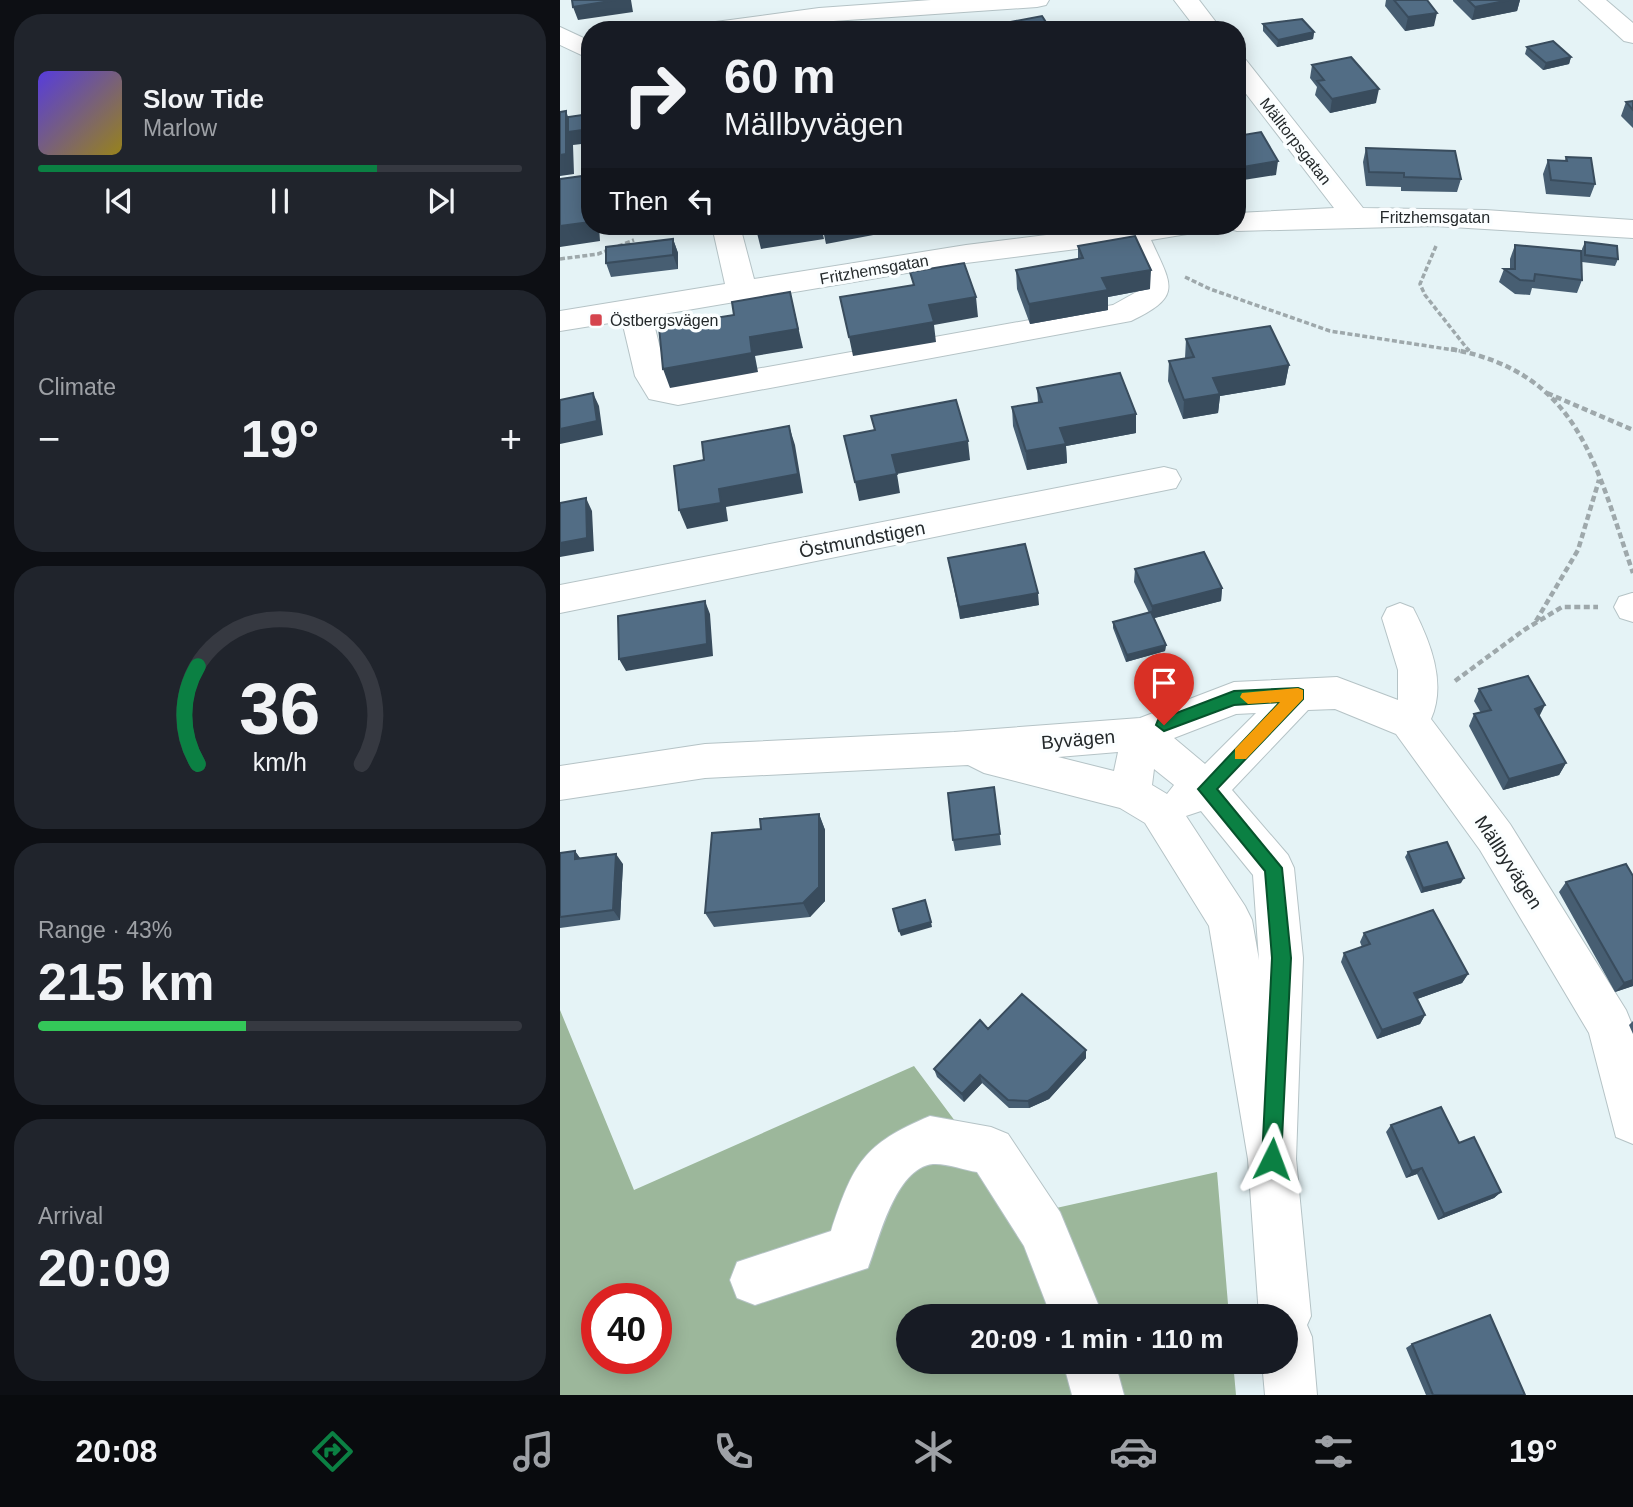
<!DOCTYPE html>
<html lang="en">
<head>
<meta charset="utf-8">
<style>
	body { margin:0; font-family:Arial,sans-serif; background:#20242c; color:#f1f3f6; height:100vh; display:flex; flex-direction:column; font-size:26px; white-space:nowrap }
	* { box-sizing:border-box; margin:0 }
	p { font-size:23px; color:#9ea1a6 }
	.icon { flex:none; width:38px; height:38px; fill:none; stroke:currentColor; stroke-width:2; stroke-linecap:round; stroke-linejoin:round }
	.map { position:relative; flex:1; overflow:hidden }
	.sheet { display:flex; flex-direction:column; gap:14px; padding:14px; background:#0d0f14; width:560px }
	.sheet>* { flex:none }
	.guide { position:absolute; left:21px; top:21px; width:665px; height:214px; border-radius:28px; box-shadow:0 4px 18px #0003; background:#171b24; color:#f1f3f6; overflow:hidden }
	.speed { position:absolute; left:21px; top:1283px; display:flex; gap:14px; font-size:35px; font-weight:700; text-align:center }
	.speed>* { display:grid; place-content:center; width:91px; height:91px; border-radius:50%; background:#171b24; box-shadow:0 4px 18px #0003; line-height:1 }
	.speed .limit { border:10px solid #d22; background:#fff; color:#111 }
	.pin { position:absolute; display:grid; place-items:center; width:60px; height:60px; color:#fff; margin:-72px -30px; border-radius:50% 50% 50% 0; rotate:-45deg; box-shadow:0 0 7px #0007 }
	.pin .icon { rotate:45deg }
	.me { position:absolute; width:77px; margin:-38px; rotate:3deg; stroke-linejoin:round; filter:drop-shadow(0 0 5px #0008) }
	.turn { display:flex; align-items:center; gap:24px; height:147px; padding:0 28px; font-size:32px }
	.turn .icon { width:91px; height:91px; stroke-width:2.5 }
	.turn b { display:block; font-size:49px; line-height:60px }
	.then { display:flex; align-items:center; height:66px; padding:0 28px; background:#0003; gap:14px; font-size:26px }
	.big { font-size:52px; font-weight:700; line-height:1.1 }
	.sheet .card { flex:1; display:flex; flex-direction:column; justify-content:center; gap:10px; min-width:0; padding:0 24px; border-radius:28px; background:#20242c }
	.sheet .dial { align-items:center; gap:0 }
	.dial svg { height:182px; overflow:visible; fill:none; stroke:#363941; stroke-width:7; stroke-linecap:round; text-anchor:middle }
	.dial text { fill:#f1f3f6; stroke:none }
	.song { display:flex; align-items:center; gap:21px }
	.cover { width:84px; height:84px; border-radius:10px; background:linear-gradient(135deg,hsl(250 70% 55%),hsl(50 70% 35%)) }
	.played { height:7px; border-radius:4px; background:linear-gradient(90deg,#0b8043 70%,#363941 70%) }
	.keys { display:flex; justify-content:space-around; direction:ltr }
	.heat { display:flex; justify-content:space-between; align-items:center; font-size:38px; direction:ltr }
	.charge { height:10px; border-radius:5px; background:linear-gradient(90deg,#34c759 43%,#363941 0) }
	.trip { position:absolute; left:336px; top:1304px; width:402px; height:70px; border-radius:35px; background:#171b24; box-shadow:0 4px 18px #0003; font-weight:700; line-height:70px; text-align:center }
	.tab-bar { display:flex; height:112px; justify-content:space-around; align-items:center; background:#090b0e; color:#9ea1a6 }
	.tab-bar .icon { width:49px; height:49px }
	.tab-bar .selected { color:#0b8043 }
	.tab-bar b { font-size:32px; color:#f1f3f6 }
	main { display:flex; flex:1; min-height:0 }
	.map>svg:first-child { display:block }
	.forest { fill:#9cb79b; fill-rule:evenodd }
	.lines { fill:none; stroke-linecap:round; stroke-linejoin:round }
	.minor-casing { stroke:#b5c3c6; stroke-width:2 }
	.path-far1 { stroke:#9ea8ab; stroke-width:3.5; stroke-dasharray:5 2.5; stroke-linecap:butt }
	.path { stroke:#9ea8ab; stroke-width:4.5; stroke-dasharray:6 3.5; stroke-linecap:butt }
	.minor { fill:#fff; fill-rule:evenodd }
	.wall { fill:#475e72 }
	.shaded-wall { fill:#394c5d }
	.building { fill:#526d85; stroke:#394c5d; stroke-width:2 }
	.route { fill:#0b8043; stroke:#07532c; stroke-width:2 }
	.slow { fill:#f59e0b }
	.poi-dot { fill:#d5454e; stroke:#fbfeff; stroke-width:2.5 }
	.labels { text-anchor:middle; stroke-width:7; stroke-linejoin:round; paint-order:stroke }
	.far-street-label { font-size:16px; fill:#24292b; stroke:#fbfeff }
	.far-poi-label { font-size:16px; fill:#24292b; stroke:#fbfeff; text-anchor:start }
	.street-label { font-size:19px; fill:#24292b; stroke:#fbfeff }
</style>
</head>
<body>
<main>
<section class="sheet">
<div class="card">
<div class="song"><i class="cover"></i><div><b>Slow Tide</b><p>Marlow</p></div></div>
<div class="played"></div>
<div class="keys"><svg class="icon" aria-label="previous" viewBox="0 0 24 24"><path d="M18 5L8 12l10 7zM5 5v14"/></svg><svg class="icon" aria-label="pause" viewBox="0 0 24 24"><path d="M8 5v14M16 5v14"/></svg><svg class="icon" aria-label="next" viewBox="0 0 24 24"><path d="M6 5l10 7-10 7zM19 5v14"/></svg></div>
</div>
<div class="card"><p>Climate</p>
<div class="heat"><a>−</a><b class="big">19°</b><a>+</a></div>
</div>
<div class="card dial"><svg viewBox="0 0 100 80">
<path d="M14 69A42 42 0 1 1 86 69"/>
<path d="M14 69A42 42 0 0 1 14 26" stroke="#0b8043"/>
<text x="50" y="56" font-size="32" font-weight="700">36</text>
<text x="50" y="72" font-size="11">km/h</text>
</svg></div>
<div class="card"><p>Range · 43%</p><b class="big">215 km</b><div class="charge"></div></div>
<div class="card"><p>Arrival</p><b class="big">20:09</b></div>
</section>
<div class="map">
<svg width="1073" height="1395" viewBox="0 0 1073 1395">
	<rect width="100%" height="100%" fill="#e5f3f6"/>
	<!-- forest -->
	<path class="forest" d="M0 1010 74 1190 354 1066 465 1215 657 1172 669 1316H348V1362H673L676 1395H0ZM37 1298H96V1358H37Z"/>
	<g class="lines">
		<defs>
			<path id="minor" d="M371 0H489L486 5 477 7 259 22 204 30H136L139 25 148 23 259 8Z
				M614 0H639L662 30H637Z
				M1019 0H1046L1073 23V43L1064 41Z
				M0 27 30 41V59L0 45Z
				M677 57 686 60 803 208 925 210 1073 220V238L875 226 677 231 667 228 665 226H677V213L774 208 677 82Z
				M152 226H180L194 279 406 245 559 226H643L639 232 591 240C612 286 623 296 571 321L118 405 89 399 75 376 62 321 0 331V311L165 284ZM564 243 581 283 580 290 553 305 118 383 110 382 107 376 92 316 406 263Z
				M604 467 616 470 621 479 616 488 0 613V585Z
				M1072 593H1073V622L1060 618 1054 607 1059 597Z
				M840 603 853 608C870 641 887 683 871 719L950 824 1066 1010 1073 1027V1144L1056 1137 1029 1033 920 850 836 734 775 709 748 710 672 790 728 855 734 868 743 958 736 1159 751 1316 747 1325 752 1337 757 1395H705L702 1362H726V1316H699L688 1159 649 926 585 823 560 808 424 773 408 765 145 778 0 800V766L145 744 394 732 580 718 674 682 777 677 838 700V670L822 618 827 608ZM696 713 645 764 614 738 676 714ZM558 752 554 771 498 757ZM594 769 614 785 607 794 592 785ZM641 811 693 875 699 960 692 920 685 906 626 816Z
				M370 1116 431 1127 448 1134 500 1212 543 1316H491L464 1246 417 1172C404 1170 386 1163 373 1164 335 1168 319 1240 308 1268L195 1305 177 1298 170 1280 177 1262 271 1231C293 1164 303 1144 370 1116Z
				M503 1362H555L564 1395H512Z"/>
		</defs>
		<!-- minor casing -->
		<use href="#minor" class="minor-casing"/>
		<!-- path-far1 -->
		<path class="path-far1" d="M876 246 860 284 865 295 909 351
			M0 259 38 254 74 240
			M625 277 650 289 770 331 900 351"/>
		<!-- path -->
		<path class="path" d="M891 349C1020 373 1035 464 1073 573
			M907 349 909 351
			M987 393 1073 430
			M976 621 1018 550 1039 480
			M895 681 964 630 1002 607H1038"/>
		<!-- minor -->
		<use href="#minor" class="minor"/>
	</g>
	<!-- wall -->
	<path class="wall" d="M826 0H867L874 26 845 31 825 6Z
		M893 0H960L957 11 912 20 893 1Z
		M703 24 754 32 753 39 717 47 703 31Z
		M967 47 1011 57 1009 64 983 70 965 54Z
		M752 65 816 103 770 113 755 95 757 87 750 78Z
		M1073 101V128L1061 116 1066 102Z
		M806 148 901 179 897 192 841 191V187L806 186 803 162Z
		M1006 157 1035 184 1030 197 986 194 983 174 988 160 1005 161Z
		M113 239 118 253V269L51 277 46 263Z
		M1025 242 1058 259 1055 266 1022 262V249Z
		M955 245 1022 280 1017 293 972 288 970 295 955 294 939 282 944 269H950V259Z
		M518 246 590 289 548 297V310L470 324 457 289 456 270 518 259Z
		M626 339 729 365 725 385 660 396 658 413 623 419 608 381 609 361 625 358Z
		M477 388 576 414V433L506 446 507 463 467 470 453 426 452 407 478 402Z
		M388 558 479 605 400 619Z
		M575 569 662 588 661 601 594 618 606 645 605 651 566 662 553 628V622L589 613 574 582Z
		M919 689 979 717 1006 763 999 775 943 790 909 726 914 714 921 713 914 701Z
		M434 787 441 845 395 851 393 840Z
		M259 814 265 830V901L250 917 154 927 145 913 201 829Z
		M15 851 20 859 63 864 60 920 0 928V853Z
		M848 852 901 883 861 893 845 857Z
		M1006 882 1073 986 1055 992 999 892Z
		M804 933 908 974 902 983 857 999 865 1015 860 1024 817 1039 781 962 784 953 802 947 800 942Z
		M1073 1021V1034L1069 1025Z
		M428 1029 526 1058 489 1099 469 1108H449L422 1083 404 1102 377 1077 374 1069Z
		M831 1125 899 1143 941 1192 934 1198 878 1220 857 1174 846 1178 826 1132Z
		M852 1344 965 1395H866L846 1348Z"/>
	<!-- shaded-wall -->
	<path class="shaded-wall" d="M56 0H71L73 12 18 20 13 7Z
		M949 0H960L957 11 912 20 915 7Z
		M877 13 874 26 845 31 848 17Z
		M754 32 753 39 717 47 718 40Z
		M1011 57 1009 64 983 70 986 63Z
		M819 89 816 103 770 113 772 99Z
		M6 111 13 131 30 129V143L13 145 14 174 0 176V155Z
		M718 161 716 175 677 181V168Z
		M30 222V226H39L40 241 0 247V226Z
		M218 226H261L264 239 201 249 196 229Z
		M287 226H392L330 235 329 232 266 244 263 230Z
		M113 239 118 253V269L113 255Z
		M591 270 590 289 548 297V310L470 324 469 304 542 278Z
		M230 292 243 348 195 356 198 372 110 388 103 369 190 337Z
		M416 297 418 317 374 325 376 342 293 356 289 337 369 305Z
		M729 365 725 385 660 396 658 413 623 419 624 400 653 378Z
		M33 393 39 406 43 435 0 444V429Z
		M576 414V433L506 446 507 463 467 470 466 451 500 428Z
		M229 426 235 445 243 493 166 507 168 521 127 529 119 510 159 489Z
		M408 441 410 460 337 474 340 493 299 501 295 482 332 455Z
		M26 498 32 511 34 551 0 557V543Z
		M662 588 661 601 591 619 592 606Z
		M478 593 479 605 400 619 399 607Z
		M145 601 150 614 153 656 66 671 59 659Z
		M606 645 605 651 566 662 567 655Z
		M985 705 979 717 975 709Z
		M1006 763 999 775 943 790 949 779Z
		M259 814 265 830V901L250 917 243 903Z
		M15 851 23 862 15 859Z
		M56 854 63 864 60 920 53 910Z
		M904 878 901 883 861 893 863 888Z
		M371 922 372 927 341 936 339 931Z
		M908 974 902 983 849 1002 854 993Z
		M1073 980V986L1055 992 1064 983Z
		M865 1015 860 1024 817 1039 822 1030Z
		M526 1050V1058L489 1099 469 1108 468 1101Z
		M420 1075 422 1083 404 1102 402 1094Z
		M862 1168 857 1174 846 1178 852 1171Z
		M941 1192 934 1198 878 1220 884 1214Z"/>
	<!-- building -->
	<path class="building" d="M12 0H56L13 7Z
		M834 0H867L877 13 848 17Z
		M908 0H949L915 7Z
		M482 16 491 30H438L435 25Z
		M742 19 754 32 718 40 703 24Z
		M612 23 617 30H575Z
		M993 41 1011 57 986 63 967 47Z
		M791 57 819 89 772 99 757 81 764 80 752 65Z
		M1073 101V110L1066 102Z
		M6 111V154L0 155V112Z
		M30 114V129L8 132V117Z
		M701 132 718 161 677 168V136Z
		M806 148 895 151 901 179 844 177V173L809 172Z
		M1006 157 1031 158 1035 184 991 180 988 160 1007 161Z
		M30 175V222L0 226V179Z
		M195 226H218L196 229Z
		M262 226H287L263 230Z
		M575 236 591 270 542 278 548 290 469 304 456 270 523 258 518 246Z
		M113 239V255L46 263V247Z
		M1025 242 1057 246 1058 259 1025 255Z
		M955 245 1021 251 1022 280 975 274 974 281 960 280 944 269H955Z
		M404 263 416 297 369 305 374 322 289 337 280 297 354 285 350 272Z
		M230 292 238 329 190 337 192 353 103 369 99 327 174 315 172 302Z
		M710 326 729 365 653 378 660 394 624 400 609 361 634 357 626 339Z
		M560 373 576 414 500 428 506 444 466 451 452 407 482 402 477 388Z
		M33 393 37 421 0 429V400Z
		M396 400 408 441 332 455 337 474 295 482 284 436 315 430 311 416Z
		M229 426 238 474 159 489 161 503 119 510 114 466 144 460 142 442Z
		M26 498 27 538 0 543V503Z
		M465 544 478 593 399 607 388 558Z
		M644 552 662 588 592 606 575 569Z
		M145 601 147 644 59 659 58 616Z
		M591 612 606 645 567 655 553 622Z
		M968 676 985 705 975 709 1006 763 949 779 914 714 931 710 919 689Z
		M434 787 440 834 393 840 388 793Z
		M259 814V887L243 903 145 913 152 833 201 829 200 819Z
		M887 842 904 878 863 888 848 852Z
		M15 851V859L56 854 53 910 0 917V853Z
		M1066 864 1073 876V980L1064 983 1006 882Z
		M365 900 371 922 339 931 333 909Z
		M873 910 908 974 854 993 865 1015 822 1030 784 953 810 944 804 933Z
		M462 994 526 1050 488 1091 468 1101 448 1100 420 1075 402 1094 374 1069 420 1020 428 1029Z
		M881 1107 899 1143 914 1137 941 1192 884 1214 862 1168 852 1171 831 1125Z
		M930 1315 965 1395H873L852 1344Z"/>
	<!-- route -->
	<path class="route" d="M738 688 743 690V699L657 789 722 868 731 958 721 1159 719 1166 712 1169 705 1166 702 1159 712 958 705 871 638 789 720 702 674 705 604 731 596 725 598 720 674 691Z"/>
	<!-- slow -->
	<path class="slow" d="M738 688 743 690V699L686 759H675V749L720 702 688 704 680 697 682 693Z"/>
	<!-- markers -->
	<rect class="poi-dot" x="29" y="313" width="14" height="14" rx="3.5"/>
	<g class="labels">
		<!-- far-street labels -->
		<g class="far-street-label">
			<text transform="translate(736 141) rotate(52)" y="6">Mälltorpsgatan</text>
			<text x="875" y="223">Fritzhemsgatan</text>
			<text transform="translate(314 269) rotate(-10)" y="6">Fritzhemsgatan</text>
		</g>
		<!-- far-poi labels -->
		<g class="far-poi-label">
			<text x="50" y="326">Östbergsvägen</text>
		</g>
		<!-- street labels -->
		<g class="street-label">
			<text transform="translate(302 539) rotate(-11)" y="7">Östmundstigen</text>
			<text transform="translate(518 739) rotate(-5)" y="7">Byvägen</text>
			<text transform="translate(949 862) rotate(57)" y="7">Mällbyvägen</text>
		</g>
	</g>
</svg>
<div class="speed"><div class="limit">40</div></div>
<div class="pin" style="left:604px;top:725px;background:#d93025"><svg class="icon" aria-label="arrive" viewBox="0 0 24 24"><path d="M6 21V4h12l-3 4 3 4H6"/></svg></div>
<svg class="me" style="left:712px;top:1159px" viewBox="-20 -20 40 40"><path d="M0-17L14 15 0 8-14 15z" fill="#0b8043" stroke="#fff" stroke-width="4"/></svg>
<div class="trip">20:09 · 1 min · 110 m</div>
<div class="guide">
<div class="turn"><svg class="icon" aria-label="right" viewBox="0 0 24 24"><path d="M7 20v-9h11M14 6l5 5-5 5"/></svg><div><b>60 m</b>Mällbyvägen</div></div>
<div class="then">Then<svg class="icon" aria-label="left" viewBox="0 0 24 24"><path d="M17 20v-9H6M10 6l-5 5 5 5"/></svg></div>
</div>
</div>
</main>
<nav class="tab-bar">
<b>20:08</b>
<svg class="icon selected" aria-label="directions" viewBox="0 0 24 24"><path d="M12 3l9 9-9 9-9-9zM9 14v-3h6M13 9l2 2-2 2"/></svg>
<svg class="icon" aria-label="music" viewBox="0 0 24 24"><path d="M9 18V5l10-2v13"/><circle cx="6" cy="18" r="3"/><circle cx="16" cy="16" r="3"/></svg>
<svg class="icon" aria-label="phone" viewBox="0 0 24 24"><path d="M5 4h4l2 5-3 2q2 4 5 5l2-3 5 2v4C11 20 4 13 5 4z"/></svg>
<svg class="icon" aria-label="climate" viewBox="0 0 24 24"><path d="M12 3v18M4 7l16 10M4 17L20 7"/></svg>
<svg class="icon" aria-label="car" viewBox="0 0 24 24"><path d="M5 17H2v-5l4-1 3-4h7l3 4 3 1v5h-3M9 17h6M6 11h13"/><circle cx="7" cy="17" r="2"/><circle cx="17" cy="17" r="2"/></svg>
<svg class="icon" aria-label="filters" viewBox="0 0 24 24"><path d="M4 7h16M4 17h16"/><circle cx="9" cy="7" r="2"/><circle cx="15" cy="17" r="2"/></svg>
<b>19°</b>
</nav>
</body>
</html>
